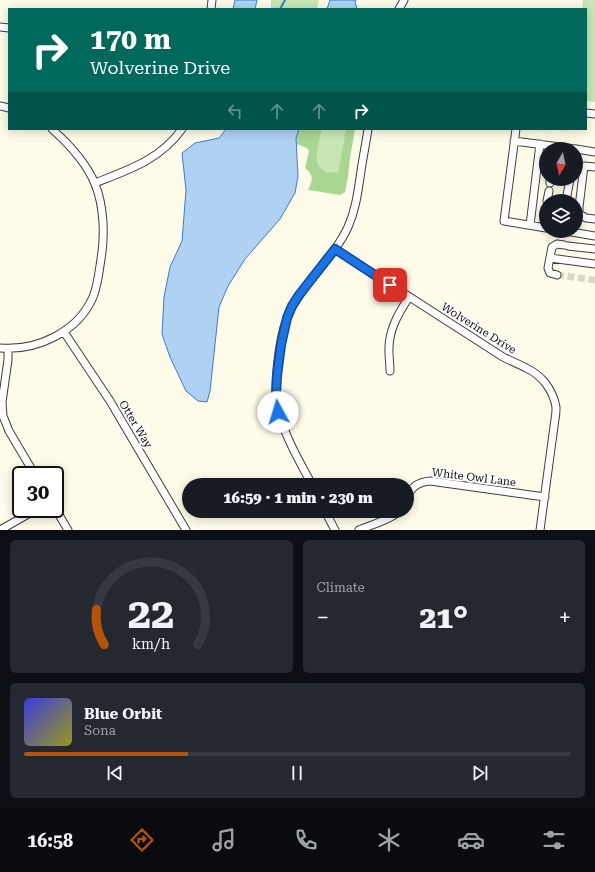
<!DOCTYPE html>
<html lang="en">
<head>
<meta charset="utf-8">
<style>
	body { margin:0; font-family:"Roboto Serif",serif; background:#242831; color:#f1f3f6; height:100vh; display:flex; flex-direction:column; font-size:15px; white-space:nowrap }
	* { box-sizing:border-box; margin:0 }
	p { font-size:13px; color:#9ea1a6 }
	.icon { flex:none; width:22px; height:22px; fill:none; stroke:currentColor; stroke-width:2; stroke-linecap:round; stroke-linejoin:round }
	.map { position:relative; height:530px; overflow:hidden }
	.sheet { display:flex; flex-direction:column; gap:10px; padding:10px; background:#0d0f14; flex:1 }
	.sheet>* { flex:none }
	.hud { position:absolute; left:8px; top:8px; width:579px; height:122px; border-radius:0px; box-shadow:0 2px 10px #0003; background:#00695c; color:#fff; overflow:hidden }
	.needle { width:26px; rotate:189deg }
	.buttons { position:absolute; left:539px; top:142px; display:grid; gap:8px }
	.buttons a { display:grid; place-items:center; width:44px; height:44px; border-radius:50%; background:#171b24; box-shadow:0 2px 10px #0003; font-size:20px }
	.speed { position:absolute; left:12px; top:466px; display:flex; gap:8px; font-size:20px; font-weight:700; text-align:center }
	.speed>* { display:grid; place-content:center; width:52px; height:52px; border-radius:50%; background:#171b24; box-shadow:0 2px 10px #0003; line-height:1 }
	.speed .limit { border:2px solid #111; border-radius:6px; background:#fff; color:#111 }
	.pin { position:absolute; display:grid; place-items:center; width:34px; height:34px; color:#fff; margin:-17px; border-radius:8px; box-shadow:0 2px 6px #0006 }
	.me { position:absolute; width:44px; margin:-22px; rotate:354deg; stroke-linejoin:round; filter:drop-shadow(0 0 3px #0008) }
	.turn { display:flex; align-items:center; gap:14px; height:84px; padding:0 16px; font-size:18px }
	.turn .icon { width:52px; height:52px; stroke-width:2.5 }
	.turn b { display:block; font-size:28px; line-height:34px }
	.lanes { display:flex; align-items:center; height:38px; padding:0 16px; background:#0003; justify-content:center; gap:20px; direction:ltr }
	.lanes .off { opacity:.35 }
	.big { font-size:30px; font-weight:800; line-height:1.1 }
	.sheet .widget { flex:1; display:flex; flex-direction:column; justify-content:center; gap:6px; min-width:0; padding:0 14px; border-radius:6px; background:#242831 }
	.sheet .dial { align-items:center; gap:0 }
	.dial svg { height:104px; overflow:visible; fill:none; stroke:#363941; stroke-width:7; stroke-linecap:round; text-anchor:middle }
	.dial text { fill:#f1f3f6; stroke:none }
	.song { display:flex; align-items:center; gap:12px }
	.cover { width:48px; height:48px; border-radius:6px; background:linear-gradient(135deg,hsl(240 70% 55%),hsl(60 70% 35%)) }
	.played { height:4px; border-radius:2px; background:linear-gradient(90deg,#b45309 30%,#363941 30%) }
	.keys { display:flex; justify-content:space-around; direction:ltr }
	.heat { display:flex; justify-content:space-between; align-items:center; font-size:22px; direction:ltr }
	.sheet .tiles { flex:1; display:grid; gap:10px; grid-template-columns:1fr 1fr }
	.widget:last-child { grid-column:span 2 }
	.trip { position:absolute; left:182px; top:478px; width:232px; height:40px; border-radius:20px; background:#171b24; box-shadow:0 2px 10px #0003; font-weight:800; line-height:40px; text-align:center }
	.menu { display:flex; height:64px; justify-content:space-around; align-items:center; background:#090b0e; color:#9ea1a6 }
	.menu .icon { width:28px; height:28px }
	.menu .selected { color:#b45309 }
	.menu b { font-size:18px; color:#f1f3f6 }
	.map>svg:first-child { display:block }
	.green { fill:#c8e6b4 }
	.forest { fill:#aad694 }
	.water { fill:#afd2f3; stroke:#397ec8 }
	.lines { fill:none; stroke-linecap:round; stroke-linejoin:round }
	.stream { stroke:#397ec8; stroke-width:2 }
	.minor-tunnel { stroke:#d9d8c7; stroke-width:7; stroke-dasharray:7 3.5; stroke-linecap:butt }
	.minor-casing { stroke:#3d3d3d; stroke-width:9 }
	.minor { stroke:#fff; stroke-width:7 }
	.route-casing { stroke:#114b97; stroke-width:10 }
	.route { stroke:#1a73e8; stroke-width:7 }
	.labels { text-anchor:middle; stroke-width:4; stroke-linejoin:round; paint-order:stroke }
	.street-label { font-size:11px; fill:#0a0a0a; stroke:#fff }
</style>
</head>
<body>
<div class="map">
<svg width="595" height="530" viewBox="0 0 595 530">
	<rect width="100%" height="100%" fill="#fefce8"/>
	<!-- green -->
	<path class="green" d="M271 0H319L317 9H271Z
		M583 0H595V102L586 101V9H582Z
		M322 129H346L339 172C332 173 327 172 320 169 314 154 319 144 322 129Z"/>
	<!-- forest -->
	<path class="forest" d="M299 129H322C318 147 308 176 338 172L339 168 346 129H355L350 158 348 176 345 192 340 195 308 190C313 180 314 175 305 168L309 151 307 148 297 144 296 138Z"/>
	<!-- water -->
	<path class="water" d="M235 0H257L255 9H233Z
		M330 0H356L355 2 357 9H327Z
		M226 129H299L296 138 298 176 295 193 280 219 245 259 228 286 219 307 210 391 207 402 198 401 186 391 170 357 162 334 164 297 170 267 182 241 186 190 182 153 195 143 219 138Z"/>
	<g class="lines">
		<!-- stream -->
		<path class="stream" d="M280 9 285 0"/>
		<!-- minor-tunnel -->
		<path class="minor-tunnel" d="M557 275 595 280"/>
		<defs>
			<path id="minor" d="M211 9 212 0
				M399 9 404 0
				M0 27 9 28
				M0 106 9 108
				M586 113 595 114
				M516 129 504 221 546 228
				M514 141 575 149
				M576 149 595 152
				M595 167 584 166 579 207V214L586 218 595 219
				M95 183C128 170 160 160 182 129
				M550 183V179
				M547 201 549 191
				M566 201 570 179
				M530 225 540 144
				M544 227 546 213
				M566 231 595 236
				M568 246 595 249
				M335 249 503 357C511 361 519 364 526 368 542 375 553 390 556 407 556 411 556 415 555 419L540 530
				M550 258 595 264
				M557 275 550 273 548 268 552 247 557 244 564 245
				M64 332 110 401 186 530
				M0 348C37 351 78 332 93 297 98 285 99 271 101 259 105 235 104 206 95 184 86 162 70 145 52 129
				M8 349V360L2 402 3 416 9 431 35 475
				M390 371C390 365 389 358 389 352 388 331 398 314 409 297
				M312 485C300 462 286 439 279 413 272 391 279 339 287 318 290 310 294 303 299 296 314 273 336 253 348 227 356 209 358 191 361 171 363 157 366 143 368 129
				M407 497C412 486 419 482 430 481L545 497
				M55 508 68 530
				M325 511 335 530
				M0 530 9 525 37 509
				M359 530C373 524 388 521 400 511"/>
		</defs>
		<!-- minor casing -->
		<use href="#minor" class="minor-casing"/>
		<!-- minor -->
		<use href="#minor" class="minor"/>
	</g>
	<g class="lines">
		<defs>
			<path id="route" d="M278 412 276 394 277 376 281 345 287 318 292 306 299 295 335 249 390 285"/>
		</defs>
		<!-- route casing -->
		<use href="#route" class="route-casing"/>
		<!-- route -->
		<use href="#route" class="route"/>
	</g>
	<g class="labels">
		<!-- street labels -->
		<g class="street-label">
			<text transform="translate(479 328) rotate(32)" y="4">Wolverine Drive</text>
			<text transform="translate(136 424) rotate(59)" y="4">Otter Way</text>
			<text transform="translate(474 477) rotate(7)" y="4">White Owl Lane</text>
		</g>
	</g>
</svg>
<div class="buttons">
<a><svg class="needle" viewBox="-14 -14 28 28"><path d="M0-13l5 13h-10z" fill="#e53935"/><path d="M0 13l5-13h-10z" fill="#9ea1a6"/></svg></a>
<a><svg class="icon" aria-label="layers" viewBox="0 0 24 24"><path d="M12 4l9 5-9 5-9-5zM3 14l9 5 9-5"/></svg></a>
</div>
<div class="speed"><div class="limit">30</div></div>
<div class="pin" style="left:390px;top:285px;background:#d93025"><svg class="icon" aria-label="arrive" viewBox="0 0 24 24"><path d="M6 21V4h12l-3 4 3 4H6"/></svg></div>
<svg class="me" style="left:278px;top:412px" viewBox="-20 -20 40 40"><circle r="19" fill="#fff"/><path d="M0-13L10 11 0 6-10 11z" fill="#1a73e8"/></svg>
<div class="trip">16:59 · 1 min · 230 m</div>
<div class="hud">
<div class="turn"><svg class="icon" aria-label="right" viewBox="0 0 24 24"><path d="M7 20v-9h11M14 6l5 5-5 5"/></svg><div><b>170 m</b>Wolverine Drive</div></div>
<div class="lanes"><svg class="icon off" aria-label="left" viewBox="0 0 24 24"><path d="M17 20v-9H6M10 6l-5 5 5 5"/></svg><svg class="icon off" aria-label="ahead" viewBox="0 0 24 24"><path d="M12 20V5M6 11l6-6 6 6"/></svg><svg class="icon off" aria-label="ahead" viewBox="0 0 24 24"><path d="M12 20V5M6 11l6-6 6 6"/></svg><svg class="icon" aria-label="right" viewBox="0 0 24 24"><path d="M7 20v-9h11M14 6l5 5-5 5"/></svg></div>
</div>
</div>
<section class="sheet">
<div class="tiles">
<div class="widget dial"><svg viewBox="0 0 100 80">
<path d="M14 69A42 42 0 1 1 86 69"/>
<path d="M14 69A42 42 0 0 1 8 42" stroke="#b45309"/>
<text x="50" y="56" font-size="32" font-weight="700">22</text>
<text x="50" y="72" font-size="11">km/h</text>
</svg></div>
<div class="widget"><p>Climate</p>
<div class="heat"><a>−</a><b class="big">21°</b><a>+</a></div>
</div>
<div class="widget">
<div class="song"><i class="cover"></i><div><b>Blue Orbit</b><p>Sona</p></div></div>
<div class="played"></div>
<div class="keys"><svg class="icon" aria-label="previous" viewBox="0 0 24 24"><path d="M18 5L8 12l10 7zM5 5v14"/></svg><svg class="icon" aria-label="pause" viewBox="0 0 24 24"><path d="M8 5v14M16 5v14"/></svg><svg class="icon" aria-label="next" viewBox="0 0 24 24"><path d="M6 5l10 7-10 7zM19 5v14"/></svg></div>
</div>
</div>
</section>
<nav class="menu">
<b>16:58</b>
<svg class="icon selected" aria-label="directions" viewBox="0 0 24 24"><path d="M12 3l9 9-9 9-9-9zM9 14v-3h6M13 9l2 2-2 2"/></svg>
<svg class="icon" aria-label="music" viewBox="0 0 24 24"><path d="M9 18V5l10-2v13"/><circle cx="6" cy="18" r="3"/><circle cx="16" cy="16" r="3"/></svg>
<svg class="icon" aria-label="phone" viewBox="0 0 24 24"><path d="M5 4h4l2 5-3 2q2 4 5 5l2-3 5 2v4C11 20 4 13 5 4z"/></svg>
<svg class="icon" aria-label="climate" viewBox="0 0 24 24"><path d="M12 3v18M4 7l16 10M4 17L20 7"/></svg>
<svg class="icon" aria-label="car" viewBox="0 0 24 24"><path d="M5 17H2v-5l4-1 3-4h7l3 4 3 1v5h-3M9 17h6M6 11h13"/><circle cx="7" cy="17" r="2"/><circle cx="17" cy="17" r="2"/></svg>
<svg class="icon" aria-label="filters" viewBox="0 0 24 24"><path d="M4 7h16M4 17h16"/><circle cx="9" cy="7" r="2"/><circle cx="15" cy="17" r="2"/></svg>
</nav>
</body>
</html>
